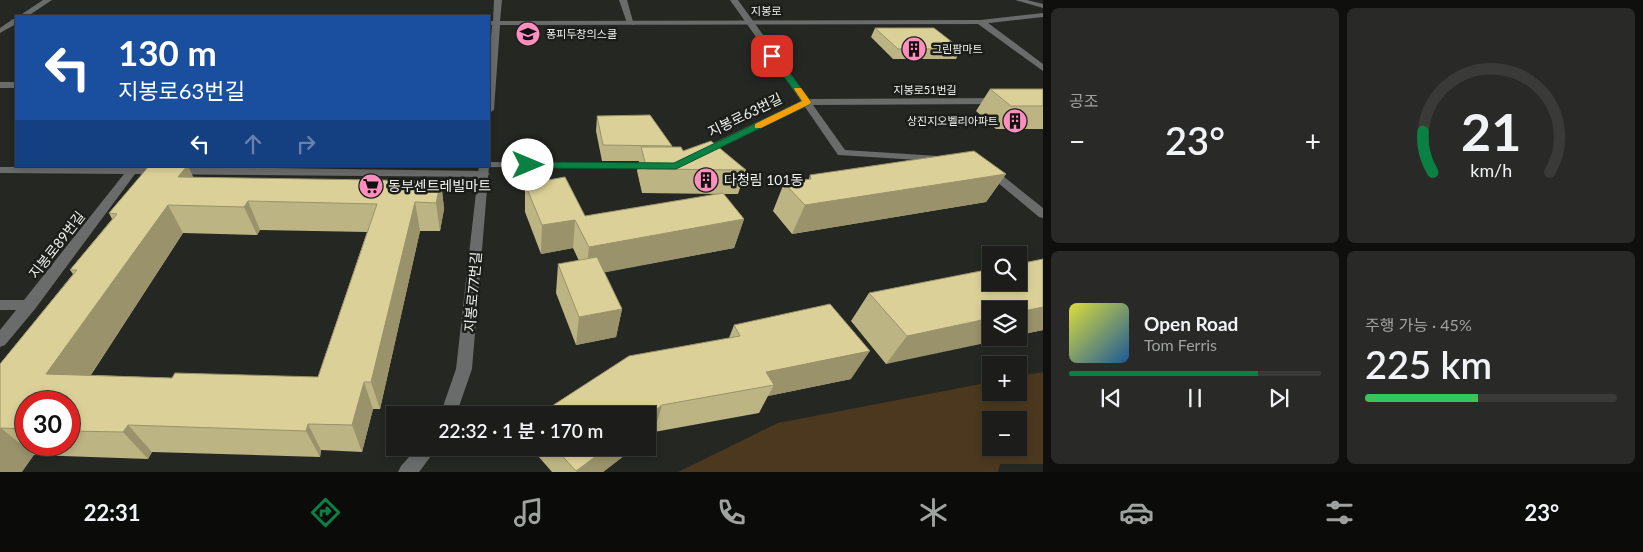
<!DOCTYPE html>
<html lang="ko">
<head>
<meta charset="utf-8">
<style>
	body { margin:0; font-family:Lato,"Noto Sans KR",sans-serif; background:#292a27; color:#f1f3f6; height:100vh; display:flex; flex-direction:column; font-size:19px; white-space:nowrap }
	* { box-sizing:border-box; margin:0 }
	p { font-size:16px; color:#a0a2a2 }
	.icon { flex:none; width:28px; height:28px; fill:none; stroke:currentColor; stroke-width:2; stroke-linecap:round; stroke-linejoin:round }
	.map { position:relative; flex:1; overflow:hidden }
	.side { display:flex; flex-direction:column; gap:8px; padding:8px; background:#0f100e; width:600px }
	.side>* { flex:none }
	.banner { position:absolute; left:15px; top:15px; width:475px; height:152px; border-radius:0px; box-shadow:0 2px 8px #0003,0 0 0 1px #3a3b39; background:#1a4fa0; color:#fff; overflow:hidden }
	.controls { position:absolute; left:982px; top:246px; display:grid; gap:10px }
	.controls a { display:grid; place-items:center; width:45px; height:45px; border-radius:0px; background:#1c1d1a; box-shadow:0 2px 8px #0003,0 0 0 1px #3a3b39; font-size:25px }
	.speed { position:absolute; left:15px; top:391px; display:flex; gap:10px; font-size:25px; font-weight:700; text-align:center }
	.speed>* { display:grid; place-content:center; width:65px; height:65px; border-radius:50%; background:#1c1d1a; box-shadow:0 2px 8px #0003,0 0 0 1px #3a3b39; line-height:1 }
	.speed .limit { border:8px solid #d22; background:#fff; color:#111 }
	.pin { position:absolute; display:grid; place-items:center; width:42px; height:42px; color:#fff; margin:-21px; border-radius:10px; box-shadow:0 2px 8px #0006 }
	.me { position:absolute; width:55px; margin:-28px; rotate:90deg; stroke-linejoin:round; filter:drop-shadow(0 0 4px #0008) }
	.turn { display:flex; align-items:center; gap:18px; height:105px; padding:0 20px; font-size:22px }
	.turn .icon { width:65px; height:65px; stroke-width:2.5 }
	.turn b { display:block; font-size:35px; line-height:42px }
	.lanes { display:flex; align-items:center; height:48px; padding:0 20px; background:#0003; justify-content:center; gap:25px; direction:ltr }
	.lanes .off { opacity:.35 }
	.big { font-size:38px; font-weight:600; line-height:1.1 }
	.side .tile { flex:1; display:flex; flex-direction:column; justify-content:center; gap:8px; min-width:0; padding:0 18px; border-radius:8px; background:#292a27 }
	.side .dial { align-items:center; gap:0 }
	.dial svg { height:130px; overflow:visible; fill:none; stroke:#3a3b39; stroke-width:7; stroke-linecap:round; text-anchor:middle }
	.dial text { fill:#f1f3f6; stroke:none }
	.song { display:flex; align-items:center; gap:15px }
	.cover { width:60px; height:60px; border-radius:8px; background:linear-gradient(135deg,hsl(60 70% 55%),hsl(210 70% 35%)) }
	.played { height:5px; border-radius:2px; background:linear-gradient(90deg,#0b8043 75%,#3a3b39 75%) }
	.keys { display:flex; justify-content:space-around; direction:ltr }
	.heat { display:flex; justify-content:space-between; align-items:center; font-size:28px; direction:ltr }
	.charge { height:8px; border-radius:4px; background:linear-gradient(90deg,#34c759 45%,#3a3b39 0) }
	.side .tiles { flex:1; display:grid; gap:8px; grid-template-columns:repeat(2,1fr) }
	.trip { position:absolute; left:386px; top:406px; width:270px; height:50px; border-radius:0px; background:#1c1d1a; box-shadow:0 2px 8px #0003,0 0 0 1px #3a3b39; font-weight:600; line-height:50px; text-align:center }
	.tabs { display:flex; height:80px; justify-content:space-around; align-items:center; background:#0b0c0a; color:#a0a2a2 }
	.tabs .icon { width:35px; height:35px }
	.tabs .on { color:#0b8043 }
	.tabs b { font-size:22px; color:#f1f3f6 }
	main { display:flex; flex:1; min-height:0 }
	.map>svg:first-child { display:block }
	.green { fill:#4b381e; fill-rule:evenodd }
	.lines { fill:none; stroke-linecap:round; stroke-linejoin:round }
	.minor { fill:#696c6a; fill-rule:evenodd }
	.tertiary { fill:#696c6a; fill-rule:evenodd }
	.wall { fill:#bcb483; fill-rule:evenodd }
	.shaded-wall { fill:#99926a }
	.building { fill:#dbd198; stroke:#99926a; fill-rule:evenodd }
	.route { fill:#0b8043; stroke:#07532c }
	.slow { fill:#f59e0b }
	.labels { text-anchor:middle; stroke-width:5; stroke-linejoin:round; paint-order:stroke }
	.far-street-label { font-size:11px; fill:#eff1ee; stroke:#1c1e19 }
	.far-poi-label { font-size:11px; fill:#eff1ee; stroke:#1c1e19; text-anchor:start }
	.street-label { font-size:14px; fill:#eff1ee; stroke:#1c1e19 }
	.poi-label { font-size:14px; fill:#eff1ee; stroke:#1c1e19; text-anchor:start }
</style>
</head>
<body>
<main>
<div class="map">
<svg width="1043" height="472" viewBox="0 0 1043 472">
	<rect width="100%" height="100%" fill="#252723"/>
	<!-- green -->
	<path class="green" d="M1043 372V464H1000L998 472H678L778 423 991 382V392H1019V376ZM991 420H1019V448H991Z"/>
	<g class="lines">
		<!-- minor -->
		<path class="minor" d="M619 0H627L634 25 627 23Z
			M730 0H738L809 99 999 98 1004 101 999 104 813 105 845 150 954 157 955 159 954 161 950 162 838 155 805 107 707 154H699V150L801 101Z
			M1015 0H1027L1043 4V8Z
			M978 20H984L1043 64V71L978 24Z
			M0 82H16V88H0Z
			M489 162 654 163 659 166 654 169 485 167 489 166Z
			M130 166 484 171 490 174 484 177 135 174 35 309 5 345 0 347V330L16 310H0V300H24L124 174 0 173V167Z
			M989 167 993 168 1043 208V218L1039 217 985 172 984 170 985 168Z"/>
		<!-- tertiary -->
		<path class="tertiary" d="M43 0H52L28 16H19Z
			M494 0H502L500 21 981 20 1043 13V17L981 24 500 25 494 110 489 113V61L492 25H489V21H493Z
			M13 19H16V24L0 33V28Z
			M489 165V166L472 369 456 415H440L456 369 479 166Z
			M417 448H437L419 472H398L401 466Z"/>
	</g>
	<!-- wall -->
	<path class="wall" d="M875 28 961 49 956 59H893L871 37Z
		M990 89H1043V129H996L976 111Z
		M597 116 672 146V147L746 170 738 194H723L744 219 734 248 604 272 622 309 616 337 576 345 556 293 558 264 579 261 573 248 541 254 525 212V184L585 216 719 194 642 193 637 171 639 161H602L596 131Z
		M1006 174 986 202 792 234 773 211 784 183 809 179 810 175Z
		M194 178 441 181 444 209 440 231H420L380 409H373L362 452 321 450 320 457 152 452 148 459 34 455 0 472V364L73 274 70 270 112 219 109 213ZM260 230 367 232 318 377 172 378 91 375 183 233 257 235ZM26 402H69V445H26Z
		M1043 259V330L1019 335V310L886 364 851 321 869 293Z
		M734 325 851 379 768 396 759 413 654 432 648 437V415L729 338Z
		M531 448H634L603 472H552Z"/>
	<!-- shaded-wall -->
	<path class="shaded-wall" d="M187 166H188L201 193 178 177Z
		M1006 174 986 202 792 234 805 205Z
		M441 181 444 209 440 231 436 203Z
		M248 201 260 230 257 235 244 207Z
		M415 202 420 231 380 409 371 382Z
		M168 205 183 233 73 402 46 374Z
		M744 219 734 248 586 276 589 247Z
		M575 220 573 248 541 254 542 225Z
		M1043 307V330L1019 335V312Z
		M622 309 616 337 576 345 579 317Z
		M991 318V338H1009L886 364 907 336Z
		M870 351 851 379 768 396 774 385 766 372Z
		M364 382 373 409 362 452 352 425Z
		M662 405 654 432 648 437V416Z
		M308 424 321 450 320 457 306 431Z
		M128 425 152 452 148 459 123 432Z
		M1 428 34 455 22 472H0V430Z
		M607 448H634L603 472H576V471Z"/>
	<!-- building -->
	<path class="building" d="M875 28H934L961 49H898Z
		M990 89H1043V106H1011Z
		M650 115 672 146 603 145 597 116Z
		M711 141 746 170 647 169 641 147H681L683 151Z
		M974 151 1006 174 805 205 784 183 811 179 810 175Z
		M149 166H187L178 177 441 181 436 203 415 202 371 382H364L352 425 308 424 306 431 128 425 123 432 69 431V402H26V429L1 428 0 430V364L77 270H70L117 214 109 213ZM248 201 377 204 318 377 175 373 172 378 46 374 168 205 244 207Z
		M565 177 585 216 723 193 744 219 589 247 575 220 542 225 525 184Z
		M597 257 622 309 579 317 558 264Z
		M1043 259V307L1019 312V310H991V318L907 336 869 293 991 269V282H1019V264Z
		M830 304 870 351 766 372 774 385 662 405 648 416V415H538L629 356 740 336 734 325Z
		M555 448H607L576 471Z"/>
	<!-- route -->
	<path class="route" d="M769 54H775L810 100V104L676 169 528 168 523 165 528 162 674 163 802 101 769 57Z"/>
	<!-- slow -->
	<path class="slow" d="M795 88H801L811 102 810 104 761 128H755V124L802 101 794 89Z"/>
	<!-- icons -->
	<defs>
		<symbol id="school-disc" viewBox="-11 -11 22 22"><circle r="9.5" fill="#fd8ebe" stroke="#1c1e19"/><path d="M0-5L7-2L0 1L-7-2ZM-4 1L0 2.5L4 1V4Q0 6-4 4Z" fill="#111"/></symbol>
		<symbol id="building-disc" viewBox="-11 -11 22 22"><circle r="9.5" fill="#fd8ebe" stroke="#1c1e19"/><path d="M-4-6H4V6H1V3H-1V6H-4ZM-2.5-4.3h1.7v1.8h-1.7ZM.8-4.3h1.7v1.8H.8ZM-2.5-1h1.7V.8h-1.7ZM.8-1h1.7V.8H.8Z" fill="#111"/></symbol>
		<symbol id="supermarket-disc" viewBox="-11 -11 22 22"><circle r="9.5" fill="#fd8ebe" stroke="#1c1e19"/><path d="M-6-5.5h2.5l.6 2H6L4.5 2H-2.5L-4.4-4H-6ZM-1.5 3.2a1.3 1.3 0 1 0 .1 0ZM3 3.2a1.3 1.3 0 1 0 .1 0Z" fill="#111"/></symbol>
	</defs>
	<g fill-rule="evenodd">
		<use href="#school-disc" x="514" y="20" width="28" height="28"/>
		<use href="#building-disc" x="900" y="35" width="28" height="28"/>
		<use href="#building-disc" x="1001" y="107" width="28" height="28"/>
		<use href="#building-disc" x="692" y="166" width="28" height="28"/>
		<use href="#supermarket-disc" x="357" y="172" width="28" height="28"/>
	</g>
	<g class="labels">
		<!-- far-street labels -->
		<g class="far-street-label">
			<text x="766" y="15">지봉로</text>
			<text x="925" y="94">지봉로51번길</text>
		</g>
		<!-- far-poi labels -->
		<g class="far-poi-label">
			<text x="546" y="38">퐁피두창의스쿨</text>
			<text x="932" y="53">그린팜마트</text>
			<text x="998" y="125" text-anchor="end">상진지오벨리아파트</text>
		</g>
		<!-- street labels -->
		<g class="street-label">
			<text transform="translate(745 115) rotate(-26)" y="5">지봉로63번길</text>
			<text transform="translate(57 245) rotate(-52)" y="5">지봉로89번길</text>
			<text transform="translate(473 292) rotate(-85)" y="5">지봉로77번길</text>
		</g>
		<!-- poi labels -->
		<g class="poi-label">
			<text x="724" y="185">다청림 101동</text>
			<text x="388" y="191">동부센트레빌마트</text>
		</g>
	</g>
</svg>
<div class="controls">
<a><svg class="icon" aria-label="search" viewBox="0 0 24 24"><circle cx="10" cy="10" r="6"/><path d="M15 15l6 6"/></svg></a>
<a><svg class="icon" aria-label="layers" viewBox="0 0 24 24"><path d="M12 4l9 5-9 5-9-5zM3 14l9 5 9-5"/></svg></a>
<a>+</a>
<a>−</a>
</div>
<div class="speed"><div class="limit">30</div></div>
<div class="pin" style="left:772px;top:56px;background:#d93025"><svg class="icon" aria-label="arrive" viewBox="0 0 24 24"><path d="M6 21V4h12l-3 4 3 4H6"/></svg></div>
<svg class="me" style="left:528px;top:165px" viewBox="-20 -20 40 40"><circle r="19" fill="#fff"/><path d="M0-13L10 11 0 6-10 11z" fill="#0b8043"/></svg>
<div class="trip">22:32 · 1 분 · 170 m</div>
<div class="banner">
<div class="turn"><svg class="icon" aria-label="left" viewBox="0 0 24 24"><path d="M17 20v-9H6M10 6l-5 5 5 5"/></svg><div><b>130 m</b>지봉로63번길</div></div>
<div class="lanes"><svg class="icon" aria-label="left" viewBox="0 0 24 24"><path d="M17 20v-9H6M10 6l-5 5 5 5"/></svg><svg class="icon off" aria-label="ahead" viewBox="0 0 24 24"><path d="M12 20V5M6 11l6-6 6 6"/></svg><svg class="icon off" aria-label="right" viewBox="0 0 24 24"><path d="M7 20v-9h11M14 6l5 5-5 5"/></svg></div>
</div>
</div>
<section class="side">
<div class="tiles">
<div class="tile"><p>공조</p>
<div class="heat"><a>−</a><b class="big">23°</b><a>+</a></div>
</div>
<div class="tile dial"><svg viewBox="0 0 100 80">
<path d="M14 69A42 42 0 1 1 86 69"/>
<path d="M14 69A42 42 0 0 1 8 44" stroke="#0b8043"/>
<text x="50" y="56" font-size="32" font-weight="700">21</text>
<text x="50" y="72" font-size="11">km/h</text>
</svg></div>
<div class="tile">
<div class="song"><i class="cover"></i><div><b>Open Road</b><p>Tom Ferris</p></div></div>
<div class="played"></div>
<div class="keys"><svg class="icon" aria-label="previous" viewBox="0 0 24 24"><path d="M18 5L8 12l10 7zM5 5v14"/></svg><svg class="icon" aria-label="pause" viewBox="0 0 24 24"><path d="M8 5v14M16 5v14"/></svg><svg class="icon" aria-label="next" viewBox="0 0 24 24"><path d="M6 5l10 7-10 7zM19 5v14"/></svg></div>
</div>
<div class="tile"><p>주행 가능 · 45%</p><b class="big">225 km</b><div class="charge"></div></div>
</div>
</section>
</main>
<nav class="tabs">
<b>22:31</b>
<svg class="icon on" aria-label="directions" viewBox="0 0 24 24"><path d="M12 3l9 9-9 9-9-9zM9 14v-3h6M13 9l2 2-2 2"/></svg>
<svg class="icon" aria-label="music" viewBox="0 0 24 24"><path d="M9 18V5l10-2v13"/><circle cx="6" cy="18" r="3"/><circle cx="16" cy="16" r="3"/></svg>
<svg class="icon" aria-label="phone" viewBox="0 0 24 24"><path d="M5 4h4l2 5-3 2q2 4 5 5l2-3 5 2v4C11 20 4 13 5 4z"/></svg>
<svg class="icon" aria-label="climate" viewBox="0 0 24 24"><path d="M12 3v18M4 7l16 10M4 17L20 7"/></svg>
<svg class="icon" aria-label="car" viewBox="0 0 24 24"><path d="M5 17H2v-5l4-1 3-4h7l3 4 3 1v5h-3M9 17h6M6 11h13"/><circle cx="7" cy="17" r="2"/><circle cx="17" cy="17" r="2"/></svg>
<svg class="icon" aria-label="filters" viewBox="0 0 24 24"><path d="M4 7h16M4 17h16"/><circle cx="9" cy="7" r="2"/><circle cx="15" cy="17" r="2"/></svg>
<b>23°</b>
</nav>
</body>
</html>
